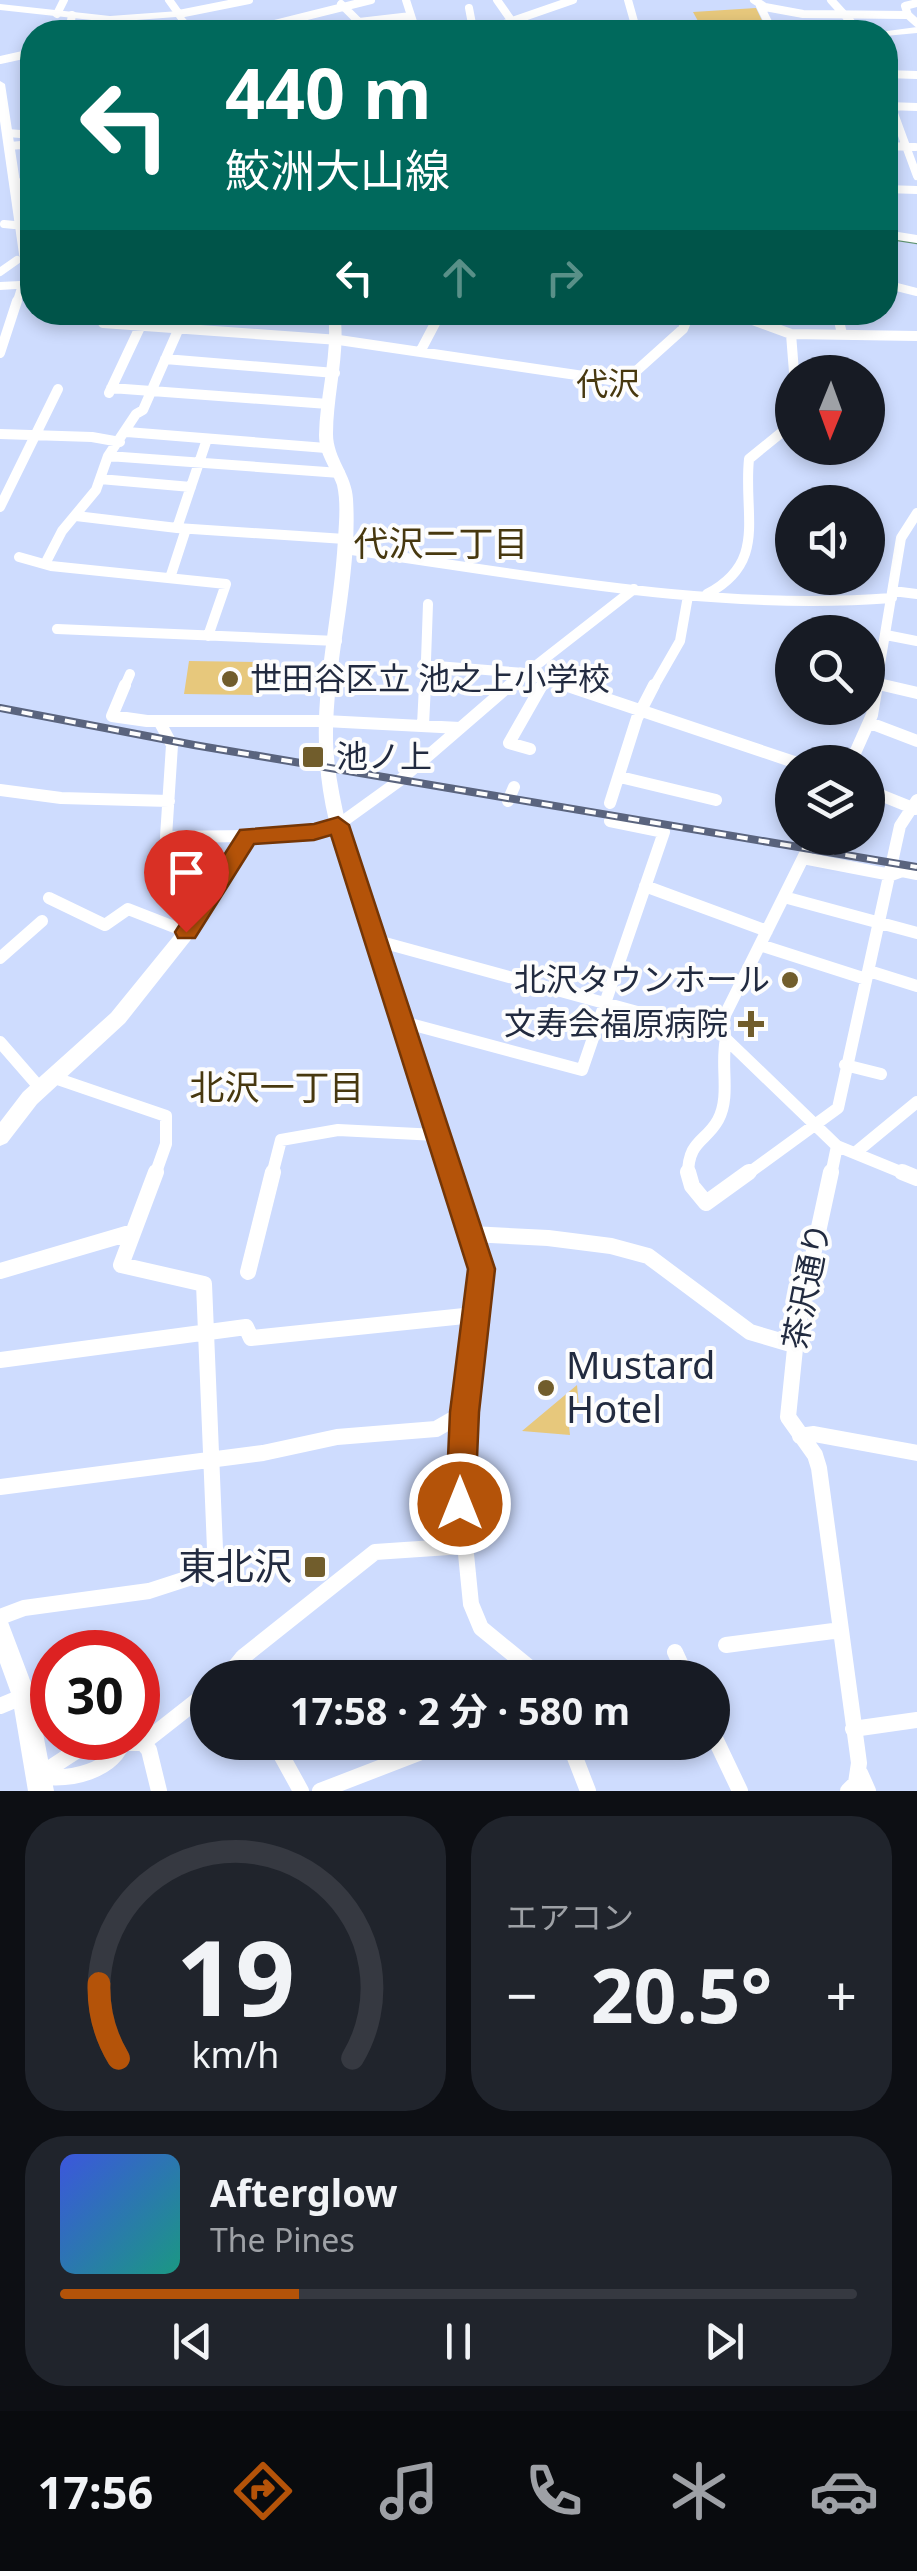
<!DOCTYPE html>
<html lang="ja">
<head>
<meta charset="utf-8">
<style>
	body { margin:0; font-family:"Noto Sans","Noto Sans JP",sans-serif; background:#20242c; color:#f1f3f6; height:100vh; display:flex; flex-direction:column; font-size:38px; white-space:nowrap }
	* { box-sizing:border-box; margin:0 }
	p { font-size:32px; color:#9ea1a6 }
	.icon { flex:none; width:55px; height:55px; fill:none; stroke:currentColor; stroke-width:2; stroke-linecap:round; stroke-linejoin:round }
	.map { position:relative; height:1791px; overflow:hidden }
	.sheet { display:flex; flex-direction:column; gap:25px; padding:25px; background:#0d0f14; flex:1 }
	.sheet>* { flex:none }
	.banner { position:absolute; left:20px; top:20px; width:878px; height:305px; border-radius:40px; box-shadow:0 5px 15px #0003; background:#00695c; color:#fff; overflow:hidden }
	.needle { width:65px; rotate:181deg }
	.fabs { position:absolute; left:775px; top:355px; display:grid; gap:20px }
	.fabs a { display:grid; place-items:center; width:110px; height:110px; border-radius:50%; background:#171b24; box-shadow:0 5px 15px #0003; font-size:50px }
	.speed { position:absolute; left:30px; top:1630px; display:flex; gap:20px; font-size:50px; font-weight:700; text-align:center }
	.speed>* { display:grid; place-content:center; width:130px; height:130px; border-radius:50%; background:#171b24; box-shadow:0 5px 15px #0003; line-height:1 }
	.speed .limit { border:15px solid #d22; background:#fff; color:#111 }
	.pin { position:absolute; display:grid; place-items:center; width:85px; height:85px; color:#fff; margin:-102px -42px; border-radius:50% 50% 50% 0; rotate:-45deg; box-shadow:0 0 10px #0007 }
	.pin .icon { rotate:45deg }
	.me { position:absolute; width:110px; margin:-55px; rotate:0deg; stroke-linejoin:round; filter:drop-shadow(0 0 8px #0008) }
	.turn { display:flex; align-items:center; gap:35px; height:210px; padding:0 40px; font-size:45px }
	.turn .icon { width:130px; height:130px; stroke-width:2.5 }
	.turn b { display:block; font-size:70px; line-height:85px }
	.lanes { display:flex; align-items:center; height:95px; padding:0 40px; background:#0003; justify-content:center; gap:50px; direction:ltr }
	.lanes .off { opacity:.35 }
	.big { font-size:75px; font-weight:700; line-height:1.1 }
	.sheet .card { flex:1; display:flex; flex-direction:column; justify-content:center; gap:15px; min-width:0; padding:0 35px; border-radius:40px; background:#20242c }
	.sheet .dial { align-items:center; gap:0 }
	.dial svg { height:260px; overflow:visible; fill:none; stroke:#363941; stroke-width:7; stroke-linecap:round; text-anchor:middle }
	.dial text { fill:#f1f3f6; stroke:none }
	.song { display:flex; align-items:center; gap:30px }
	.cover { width:120px; height:120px; border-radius:15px; background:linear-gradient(135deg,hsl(230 70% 55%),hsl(170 70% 35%)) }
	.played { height:10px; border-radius:5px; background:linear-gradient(90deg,#b45309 30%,#363941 30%) }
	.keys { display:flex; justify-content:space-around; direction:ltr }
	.heat { display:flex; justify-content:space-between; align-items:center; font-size:55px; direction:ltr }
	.sheet .tiles { flex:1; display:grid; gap:25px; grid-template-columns:1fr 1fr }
	.card:last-child { grid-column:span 2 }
	.trip { position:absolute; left:190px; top:1660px; width:540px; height:100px; border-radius:50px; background:#171b24; box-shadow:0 5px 15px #0003; font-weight:700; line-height:100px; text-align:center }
	.menu { display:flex; height:160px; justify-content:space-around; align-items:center; background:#090b0e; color:#9ea1a6 }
	.menu .icon { width:70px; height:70px }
	.menu .active { color:#b45309 }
	.menu b { font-size:45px; color:#f1f3f6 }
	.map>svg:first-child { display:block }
	.green { fill:#e7c87c }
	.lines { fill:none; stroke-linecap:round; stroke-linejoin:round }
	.stream { stroke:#619572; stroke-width:2.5 }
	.minor-tunnel { stroke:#acb9d8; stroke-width:12; stroke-dasharray:12 6; stroke-linecap:butt }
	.minor-far3 { stroke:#fff; stroke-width:8 }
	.minor-far2 { stroke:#fff; stroke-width:10 }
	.minor-far1 { stroke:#fff; stroke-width:12 }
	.minor { stroke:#fff; stroke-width:16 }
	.major { fill:#fff; fill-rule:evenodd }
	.rail-casing { stroke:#5a647e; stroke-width:8 }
	.rail { stroke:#fdfdfd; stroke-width:4; stroke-dasharray:11; stroke-linecap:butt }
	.route { fill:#b45309; stroke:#753606; stroke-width:2.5 }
	.poi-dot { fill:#715d2c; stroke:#fdfdfd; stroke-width:4 }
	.labels { text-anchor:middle; stroke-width:8; stroke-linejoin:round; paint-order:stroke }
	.far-quarter-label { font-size:32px; fill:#47380f; stroke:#fdfdfd }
	.poi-label { font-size:32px; fill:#222b40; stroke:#fdfdfd; text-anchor:start }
	.street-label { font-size:32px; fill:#222b40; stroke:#fdfdfd }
	.neighbourhood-label { font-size:35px; fill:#47380f; stroke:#fdfdfd }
	.near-poi-label { font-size:38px; fill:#222b40; stroke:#fdfdfd; text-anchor:start }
</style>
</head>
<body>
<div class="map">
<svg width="917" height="1791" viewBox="0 0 917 1791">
	<rect width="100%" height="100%" fill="#cedcfe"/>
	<!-- green -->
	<path class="green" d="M756 8 766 29 704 32 693 12Z
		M189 661 265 662 262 695 184 694Z
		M577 1385 579 1407 567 1409 570 1435 522 1431Z"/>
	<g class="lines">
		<!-- stream -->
		<path class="stream" d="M885 238 917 243"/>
		<!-- minor-tunnel -->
		<path class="minor-tunnel" d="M679 1033 708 1034"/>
		<!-- minor-far3 -->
		<path class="minor-far3" d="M169 0 179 14 249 0
			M406 0 414 25 424 32
			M497 0 511 20
			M628 0 637 32
			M754 0 765 7 803 14 908 15 917 23
			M831 0 860 32
			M341 4 369 32
			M760 6 773 32
			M469 8 473 29
			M57 14 64 0
			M908 15 905 6 917 3
			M359 22 411 16
			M69 32 72 15
			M148 32 250 30 371 0
			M432 32 449 28 482 32
			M481 32 573 0
			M0 60 32 53
			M885 74 917 75
			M885 89 917 176
			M887 106 917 107
			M8 133 32 135
			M10 146 21 145 32 151
			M885 146 915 147
			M16 182 32 184
			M885 189 917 190
			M4 224 14 225
			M885 234 917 239
			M0 272 17 260
			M885 284 917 292
			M16 304 22 285"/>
		<!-- minor-far2 -->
		<path class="minor-far2" d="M731 312 791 334
			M837 312 842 334
			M103 323 339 340 624 382 683 329 690 312
			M421 350 441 312
			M0 353 17 301
			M165 359 335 373
			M794 372 791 334 917 336
			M111 388 328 404
			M109 393 141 325
			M127 432 326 448
			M0 434 92 437 120 442
			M108 456 340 473
			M100 479 191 487
			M0 507 58 389
			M76 516 177 528 345 539
			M177 528 207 439
			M344 549C525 574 709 612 892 598
			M19 557 51 566 226 584 208 636
			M45 564 62 531 96 490 108 456 136 414 143 410 186 312
			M170 578 186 529
			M893 591 917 594
			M707 594C768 562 743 516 749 459L792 424
			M57 629 337 641
			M886 635 917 641
			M424 665 524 673 573 688
			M878 684 894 688
			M124 688 130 674
			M425 688 428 604
			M507 688 634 589
			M541 688 546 679
			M653 688 680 641 688 596
			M876 688 901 538 917 513"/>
		<!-- minor-far1 -->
		<path class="minor-far1" d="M125 685 112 716 147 721H325L460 728
			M565 685 794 762
			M883 685 917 693
			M159 721 172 745 166 837 248 836
			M870 723 917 741
			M423 725 425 685
			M530 749 509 743 542 685
			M851 762 872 715 877 685
			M620 777 716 800
			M0 790 61 798 169 801
			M868 790 915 809
			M508 801 514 787
			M610 803 637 718 654 685
			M813 838 721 1023 726 1039 837 1146 831 1175
			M803 858 891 875 902 871 917 874
			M645 886 767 931
			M784 897 917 933
			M49 898 105 925 128 909 187 932
			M374 940 663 1019 721 1023
			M760 945 866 979
			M0 958 42 921
			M869 971 917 986
			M399 1021 582 1070 664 832 610 821
			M0 1042 40 1088
			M845 1065 881 1074
			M52 1077 166 1116V1144L155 1175
			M837 1146 908 1175
			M855 1153 917 1102
			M272 1175 281 1140 338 1130 437 1135
			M451 1175 338 825 399 781 510 685
			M688 1175C688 1140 706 1142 718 1120 731 1096 720 1065 726 1039
			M746 1175 838 1108 900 826 917 800"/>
		<!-- minor -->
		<path class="minor" d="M156 1172 121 1265 204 1284 215 1549 223 1567 237 1578
			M450 1172 481 1269 461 1457V1504L471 1604 481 1628 542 1678
			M688 1172 692 1186 706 1203 749 1172
			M831 1172 797 1329 788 1417 815 1455 819 1468 859 1763 856 1783 848 1791
			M902 1172 917 1178
			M471 1234 548 1238 611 1246 648 1256 750 1332 794 1345
			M0 1271 133 1232
			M248 1272 273 1172
			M0 1360 246 1327 251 1338 474 1315
			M800 1436 814 1434 917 1453
			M0 1487 263 1453 337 1437 436 1429 464 1413
			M0 1617 24 1608 149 1591 223 1567
			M726 1645 841 1630
			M675 1652 687 1678
			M226 1678 243 1657
			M246 1678 243 1657 375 1552 464 1546
			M0 1706 24 1696
			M853 1729 917 1720
			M712 1732 740 1791
			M96 1738 38 1776C70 1781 114 1772 124 1738
			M274 1742 301 1791
			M569 1742 588 1791
			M124 1743H143L208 1692
			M143 1743 149 1750 159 1791
			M860 1773 868 1791
			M320 1791 447 1742"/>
		<!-- major -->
		<path class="major" d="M0 4 110 16 179 11 197 32H187L176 17 110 22 0 10Z
			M917 27V33L885 36V32H880Z
			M0 81 5 84 32 261V288L0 290V282L20 281V261L0 121Z
			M328 312H340C346 354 333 393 333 434 333 458 352 475 353 499 358 580 332 661 333 742 334 771 340 798 346 825L344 829 314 838 253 842 193 937 125 1023 37 1104 7 1143 0 1146V1122L23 1092 111 1013 181 927 242 831 314 826 329 821C304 717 332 641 338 539 339 522 341 502 337 485 331 468 319 454 319 435 320 393 333 355 328 312Z
			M0 1618 8 1622 36 1696 54 1791H28L12 1696 0 1663Z"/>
		<defs>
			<path id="rail" d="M0 708 194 745 917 867"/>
		</defs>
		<!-- rail casing -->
		<use href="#rail" class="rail-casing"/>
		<!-- rail -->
		<use href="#rail" class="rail"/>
	</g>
	<!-- route -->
	<path class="route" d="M338 817 349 825 495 1269 479 1412 475 1504 471 1514 460 1519 450 1514 446 1504 450 1412 468 1269 331 835 314 840 254 844 195 938H178L175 932 240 830 314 824Z"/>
	<!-- markers -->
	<g class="poi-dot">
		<circle cx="230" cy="679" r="10"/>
		<rect x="301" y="745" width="24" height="24" rx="5"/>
		<circle cx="790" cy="980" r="10"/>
		<path d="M746 1009h10v10h10v10h-10v10h-10v-10h-10v-10h10z"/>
		<circle cx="546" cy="1388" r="10"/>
		<rect x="303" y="1555" width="24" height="24" rx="5"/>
	</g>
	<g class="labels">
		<!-- far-quarter labels -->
		<g class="far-quarter-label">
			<text x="608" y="395">代沢</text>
		</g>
		<!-- poi labels -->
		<g class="poi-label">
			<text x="250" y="690">世田谷区立 池之上小学校</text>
			<text x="336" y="768">池ノ上</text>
			<text x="770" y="991" text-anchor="end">北沢タウンホール</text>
			<text x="728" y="1035" text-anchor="end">文寿会福原病院</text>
		</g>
		<!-- street labels -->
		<g class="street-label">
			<text transform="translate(807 1286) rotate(-79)" y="11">茶沢通り</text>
		</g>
		<!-- neighbourhood labels -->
		<g class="neighbourhood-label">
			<text x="441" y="556">代沢二丁目</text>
			<text x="277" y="1100">北沢一丁目</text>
		</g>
		<!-- near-poi labels -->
		<g class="near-poi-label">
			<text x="566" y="1379">Mustard<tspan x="566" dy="44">Hotel</tspan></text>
			<text x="292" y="1580" text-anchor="end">東北沢</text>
		</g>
	</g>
</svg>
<div class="fabs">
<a><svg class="needle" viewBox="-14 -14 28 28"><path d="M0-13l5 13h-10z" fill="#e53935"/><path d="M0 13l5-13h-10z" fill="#9ea1a6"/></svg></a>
<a><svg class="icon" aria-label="sound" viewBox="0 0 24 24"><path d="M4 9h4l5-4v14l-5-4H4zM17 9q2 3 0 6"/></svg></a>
<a><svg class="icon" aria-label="search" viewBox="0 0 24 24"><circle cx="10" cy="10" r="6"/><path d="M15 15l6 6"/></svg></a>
<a><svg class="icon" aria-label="layers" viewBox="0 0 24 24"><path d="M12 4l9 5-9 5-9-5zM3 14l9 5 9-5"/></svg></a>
</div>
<div class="speed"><div class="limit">30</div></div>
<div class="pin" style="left:186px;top:932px;background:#d93025"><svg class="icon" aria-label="arrive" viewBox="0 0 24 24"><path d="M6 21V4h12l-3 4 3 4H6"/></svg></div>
<svg class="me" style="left:460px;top:1504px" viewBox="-20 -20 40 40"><circle r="17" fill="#b45309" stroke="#fff" stroke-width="3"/><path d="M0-11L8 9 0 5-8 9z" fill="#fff"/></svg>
<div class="trip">17:58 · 2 分 · 580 m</div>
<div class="banner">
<div class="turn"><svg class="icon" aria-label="left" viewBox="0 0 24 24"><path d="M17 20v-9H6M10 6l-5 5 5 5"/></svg><div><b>440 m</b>鮫洲大山線</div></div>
<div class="lanes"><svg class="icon" aria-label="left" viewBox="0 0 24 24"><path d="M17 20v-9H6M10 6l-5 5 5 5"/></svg><svg class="icon off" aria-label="ahead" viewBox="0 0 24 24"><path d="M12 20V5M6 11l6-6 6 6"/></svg><svg class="icon off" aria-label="right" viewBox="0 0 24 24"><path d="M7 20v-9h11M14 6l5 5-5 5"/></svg></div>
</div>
</div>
<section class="sheet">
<div class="tiles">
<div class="card dial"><svg viewBox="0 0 100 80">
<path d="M14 69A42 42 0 1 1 86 69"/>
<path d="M14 69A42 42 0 0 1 8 46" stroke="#b45309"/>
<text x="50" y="56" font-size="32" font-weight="700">19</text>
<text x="50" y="72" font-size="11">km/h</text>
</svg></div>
<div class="card"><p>エアコン</p>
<div class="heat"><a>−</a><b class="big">20.5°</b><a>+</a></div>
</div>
<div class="card">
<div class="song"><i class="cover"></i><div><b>Afterglow</b><p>The Pines</p></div></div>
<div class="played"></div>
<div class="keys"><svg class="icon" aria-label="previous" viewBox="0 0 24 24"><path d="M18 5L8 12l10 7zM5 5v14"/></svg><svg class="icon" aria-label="pause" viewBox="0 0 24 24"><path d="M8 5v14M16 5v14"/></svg><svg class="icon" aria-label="next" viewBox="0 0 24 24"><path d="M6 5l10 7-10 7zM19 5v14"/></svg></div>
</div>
</div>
</section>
<nav class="menu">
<b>17:56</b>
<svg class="icon active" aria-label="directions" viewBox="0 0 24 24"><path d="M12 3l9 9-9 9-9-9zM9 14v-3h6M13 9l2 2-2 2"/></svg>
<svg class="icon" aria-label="music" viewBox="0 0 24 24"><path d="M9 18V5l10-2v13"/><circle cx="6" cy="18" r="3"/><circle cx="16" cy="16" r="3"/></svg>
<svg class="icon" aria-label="phone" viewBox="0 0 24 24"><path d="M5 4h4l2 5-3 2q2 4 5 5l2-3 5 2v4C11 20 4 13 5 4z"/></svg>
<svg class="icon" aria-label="climate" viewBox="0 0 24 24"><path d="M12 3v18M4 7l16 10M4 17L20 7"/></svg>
<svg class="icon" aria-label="car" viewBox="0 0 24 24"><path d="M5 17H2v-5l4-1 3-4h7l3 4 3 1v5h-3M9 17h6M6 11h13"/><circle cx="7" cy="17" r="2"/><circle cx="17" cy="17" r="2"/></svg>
</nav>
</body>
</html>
